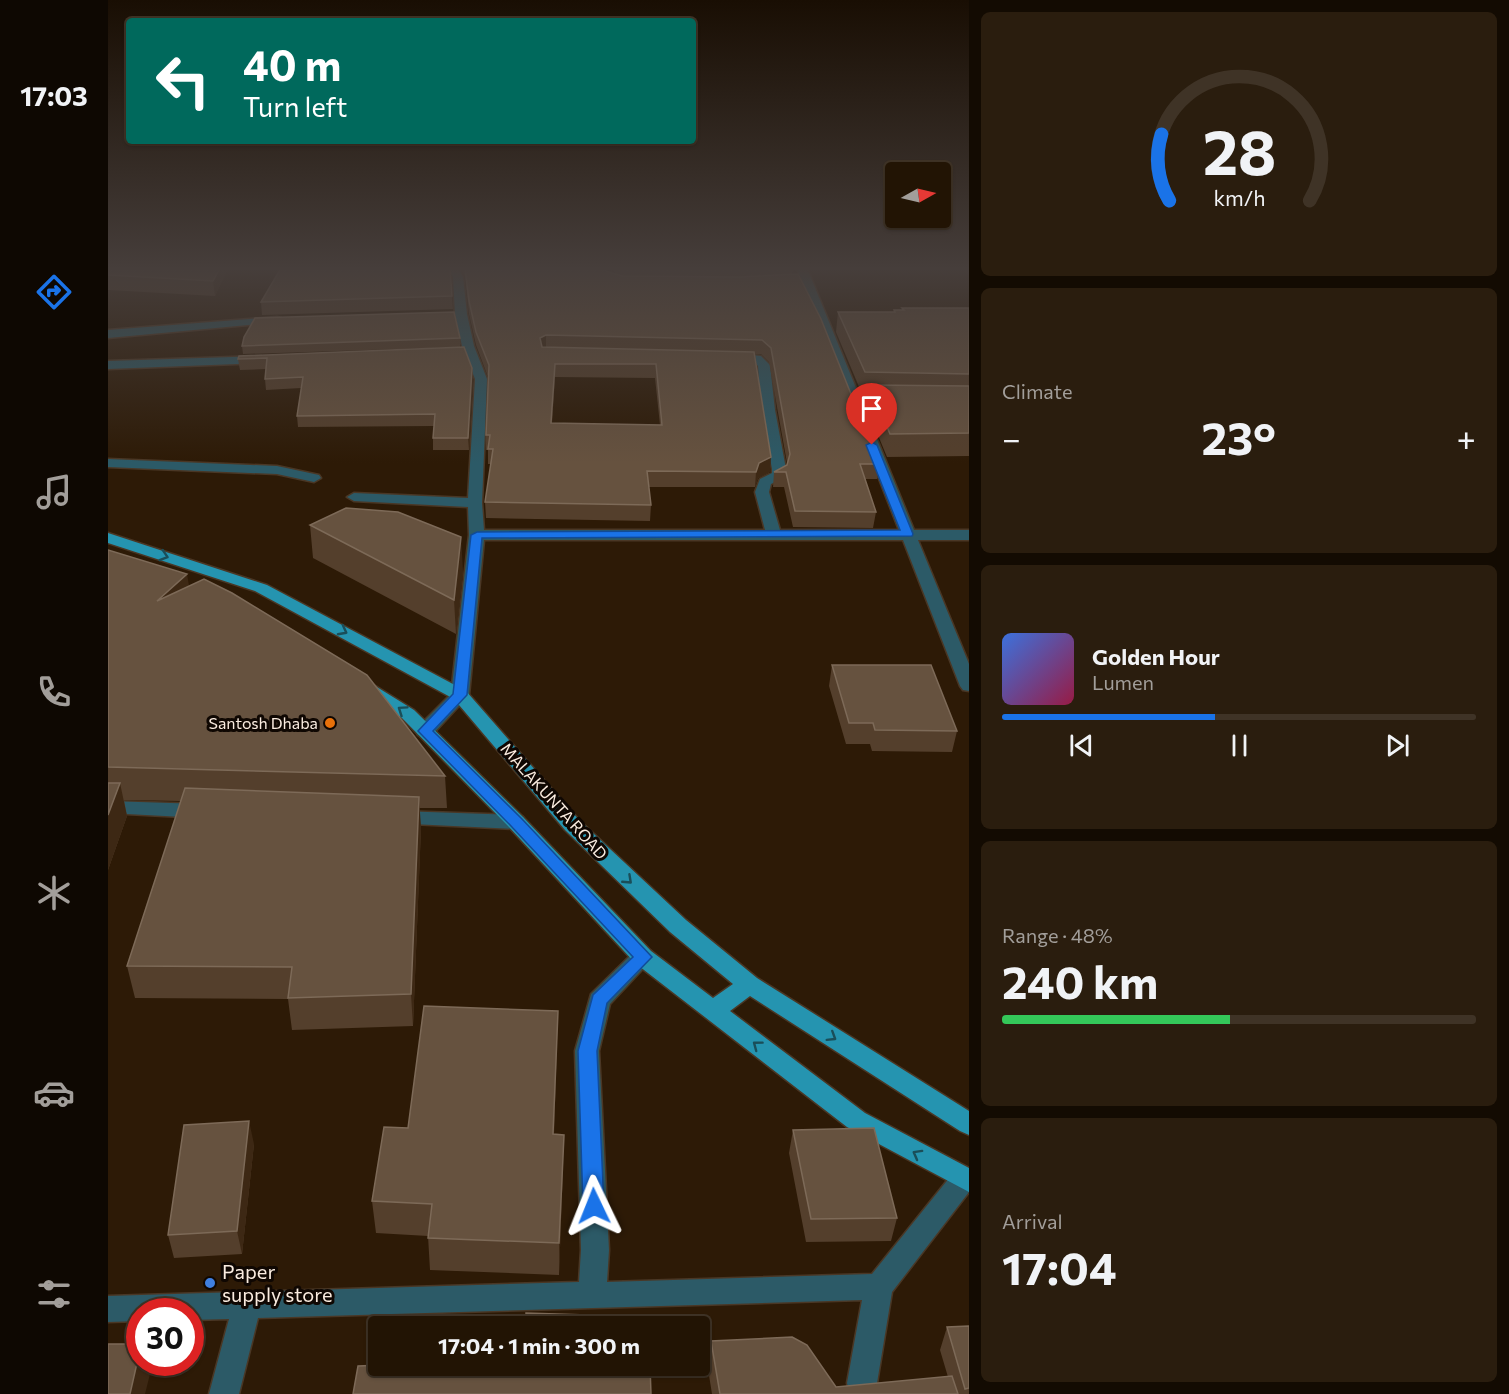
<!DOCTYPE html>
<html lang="en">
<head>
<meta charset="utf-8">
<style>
	body { margin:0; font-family:Commissioner,sans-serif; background:#2a1d0e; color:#f1f3f6; height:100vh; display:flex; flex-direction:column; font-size:22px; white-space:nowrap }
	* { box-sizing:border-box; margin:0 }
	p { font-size:20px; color:#a29e9a }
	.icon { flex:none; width:33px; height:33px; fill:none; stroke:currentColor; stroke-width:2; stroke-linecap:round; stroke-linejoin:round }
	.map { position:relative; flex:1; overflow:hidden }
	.details { display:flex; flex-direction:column; gap:12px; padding:12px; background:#130b02; width:540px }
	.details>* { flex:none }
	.top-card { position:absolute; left:18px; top:18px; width:570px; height:126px; border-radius:6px; box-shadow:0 2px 4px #0004,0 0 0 2px #3f3326; background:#00695c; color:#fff; overflow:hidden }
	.needle { width:39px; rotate:82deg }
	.tools { position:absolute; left:777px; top:162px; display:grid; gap:12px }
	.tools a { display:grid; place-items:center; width:66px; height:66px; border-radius:6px; background:#221404; box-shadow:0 2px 4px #0004,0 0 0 2px #3f3326; font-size:30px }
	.speed { position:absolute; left:18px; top:1298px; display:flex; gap:12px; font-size:30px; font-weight:700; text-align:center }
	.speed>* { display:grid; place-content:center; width:78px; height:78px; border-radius:50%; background:#221404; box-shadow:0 2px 4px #0004,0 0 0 2px #3f3326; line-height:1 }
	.speed .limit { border:9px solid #d22; background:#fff; color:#111 }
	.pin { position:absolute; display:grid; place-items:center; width:51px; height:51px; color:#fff; margin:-62px -26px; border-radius:50% 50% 50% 0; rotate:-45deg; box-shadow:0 0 6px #0007 }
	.pin .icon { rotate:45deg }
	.me { position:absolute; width:66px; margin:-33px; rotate:358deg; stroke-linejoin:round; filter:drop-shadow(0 0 4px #0008) }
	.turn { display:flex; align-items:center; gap:21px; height:126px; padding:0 18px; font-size:27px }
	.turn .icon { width:78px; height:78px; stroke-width:2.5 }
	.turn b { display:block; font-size:42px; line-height:51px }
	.big { font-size:45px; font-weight:700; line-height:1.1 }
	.details .tile { flex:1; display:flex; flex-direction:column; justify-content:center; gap:9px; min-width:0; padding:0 21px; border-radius:9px; background:#2a1d0e }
	.details .dial { align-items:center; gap:0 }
	.dial svg { height:156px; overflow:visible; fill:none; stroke:#3f3326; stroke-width:7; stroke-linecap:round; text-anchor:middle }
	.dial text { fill:#f1f3f6; stroke:none }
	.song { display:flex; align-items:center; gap:18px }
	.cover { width:72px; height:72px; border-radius:9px; background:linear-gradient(135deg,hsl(220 70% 55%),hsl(340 70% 35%)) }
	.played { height:6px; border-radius:3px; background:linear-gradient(90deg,#1a73e8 45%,#3f3326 45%) }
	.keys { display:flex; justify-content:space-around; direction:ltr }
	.heat { display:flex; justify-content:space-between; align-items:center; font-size:33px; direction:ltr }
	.charge { height:9px; border-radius:4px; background:linear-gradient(90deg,#34c759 48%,#3f3326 0) }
	.trip { position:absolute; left:260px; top:1316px; width:342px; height:60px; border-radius:6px; background:#221404; box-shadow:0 2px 4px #0004,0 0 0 2px #3f3326; font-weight:700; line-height:60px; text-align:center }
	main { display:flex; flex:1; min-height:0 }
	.menu { display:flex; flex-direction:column; width:108px; justify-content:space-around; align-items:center; background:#0e0802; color:#a29e9a }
	.menu .icon { width:42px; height:42px }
	.menu .selected { color:#1a73e8 }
	.menu b { font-size:27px; color:#f1f3f6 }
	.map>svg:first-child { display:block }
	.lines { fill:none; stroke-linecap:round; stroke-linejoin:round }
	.minor-casing { stroke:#4a3725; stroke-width:3 }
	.major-casing { stroke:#4a3725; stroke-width:3 }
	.minor { fill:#2c5a67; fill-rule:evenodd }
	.major { fill:#2594b0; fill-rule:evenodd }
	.wall { fill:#543f2c; fill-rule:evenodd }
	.shaded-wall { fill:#3d2814 }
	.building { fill:#66523f; stroke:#7d6a58; stroke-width:1.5; fill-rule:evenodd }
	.oneway { stroke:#1a4e59 }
	.route { fill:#1a73e8; stroke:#114b97; stroke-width:1.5 }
	.food-dot { fill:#e8710a; stroke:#0f0702; stroke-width:2 }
	.shop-dot { fill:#3f7fe0; stroke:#0f0702; stroke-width:2 }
	.labels { text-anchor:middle; stroke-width:6; stroke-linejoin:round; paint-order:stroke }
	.poi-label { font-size:16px; fill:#faece0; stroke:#0f0702; text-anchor:end }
	.street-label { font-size:16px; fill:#faece0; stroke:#0f0702 }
	.near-poi-label { font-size:20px; fill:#faece0; stroke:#0f0702; text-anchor:start }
</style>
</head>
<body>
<main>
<nav class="menu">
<b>17:03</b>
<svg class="icon selected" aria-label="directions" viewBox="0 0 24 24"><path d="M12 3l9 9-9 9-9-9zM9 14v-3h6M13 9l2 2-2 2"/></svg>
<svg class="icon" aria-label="music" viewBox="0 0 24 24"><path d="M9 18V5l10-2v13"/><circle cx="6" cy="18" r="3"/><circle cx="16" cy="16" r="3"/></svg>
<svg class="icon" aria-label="phone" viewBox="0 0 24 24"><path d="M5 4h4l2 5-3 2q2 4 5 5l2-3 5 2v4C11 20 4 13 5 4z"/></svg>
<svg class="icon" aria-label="climate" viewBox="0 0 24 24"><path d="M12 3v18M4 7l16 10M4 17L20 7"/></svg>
<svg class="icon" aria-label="car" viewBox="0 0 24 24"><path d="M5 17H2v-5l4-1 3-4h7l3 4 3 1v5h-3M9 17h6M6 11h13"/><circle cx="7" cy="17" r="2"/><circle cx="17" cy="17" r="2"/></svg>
<svg class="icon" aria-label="filters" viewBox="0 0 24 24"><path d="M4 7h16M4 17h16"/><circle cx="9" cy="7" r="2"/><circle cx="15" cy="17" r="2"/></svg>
</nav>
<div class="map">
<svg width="861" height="1394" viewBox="0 0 861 1394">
	<rect width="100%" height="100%" fill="#2d1a06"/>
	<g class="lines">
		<defs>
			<path id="minor" d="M340 268H350L355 277 359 314 366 346 379 379 374 503 376 530H657L647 492 652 479 664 473V469L653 410 650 366 646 362 619 360V354L623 353 653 356 662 365 667 410 678 469 676 478 663 484 661 492 672 530H791L689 268H699L806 530H861V540H810L861 664V691L855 690 852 686 795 540H376L361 695 324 735H310L308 731 310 727 343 694 361 535 360 507 246 501 239 497 246 493 360 498 367 379 354 346 347 314 345 277Z
				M169 317 173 318V322L0 338V330Z
				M153 356 159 360 157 363 0 369V361Z
				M0 459 169 466 211 475 213 478 206 482 169 474 0 467Z
				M0 801 94 804 101 806 104 811 101 816 94 818 0 813Z
				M290 811 408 815 415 817 418 822 415 827 408 829 283 823 280 818 283 813Z
				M535 949 543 951 546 957 502 1004 491 1051 501 1250 499 1282 764 1274 846 1172 855 1169 861 1171V1192L784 1292 769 1383 772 1394H742L739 1383 754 1300 150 1318 131 1394H101L121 1319 82 1320V1311H32V1321L0 1322V1296L471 1282 473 1250 467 1051 483 994 527 951Z"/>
			<path id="major" d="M0 533 159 585 358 691 471 820 578 920 649 978 861 1111V1135L852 1131 642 996 622 1011 757 1113 861 1168V1192L739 1127 527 963 401 827 294 718 249 688 252 684H264L306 710 415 817 543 951 605 998 625 984 562 932 457 830 346 699 147 591 0 543Z"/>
		</defs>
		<!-- minor casing -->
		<use href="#minor" class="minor-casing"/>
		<!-- major casing -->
		<use href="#major" class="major-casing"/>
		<!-- minor -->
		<use href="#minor" class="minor"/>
		<!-- major -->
		<use href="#major" class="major"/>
	</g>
	<!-- wall -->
	<path class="wall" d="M0 268H120L107 296 0 290Z
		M342 268 345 309 154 315 153 302Z
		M352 268H497L498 271 508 274 504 268H685L684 274 771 464 769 479H757L768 512 765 528 685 527 676 487H665L666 472 679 465V463L661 362 653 354H647L662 472 650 478 647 487H541L543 505 542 521 378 518 377 502 383 464H380V450H378V435L380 377 368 345 361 314 357 277ZM447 377 547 378 552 425 444 423Z
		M794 308H861V456L779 457 758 406 760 394H754L728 332 730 312H786V310H794Z
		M352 338V347L135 354 134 346Z
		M131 356 364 368 365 379 361 450H325V438L326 426 190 427 189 416 193 388 158 390 157 379 158 369 132 370 130 359Z
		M202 525 355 571 348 634 205 558Z
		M0 550 81 586 337 776 339 808H311L313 828 305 1026 184 1030 180 999 27 998 19 966 73 801 16 800 19 816 0 870Z
		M724 665 849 731 844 752 764 751 762 744H738L721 686Z
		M449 1043 446 1134 455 1167 451 1275 322 1270 320 1236 268 1233 264 1201 300 1128Z
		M685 1130 789 1218 783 1241 698 1242 681 1153Z
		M146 1144 134 1254 66 1258 60 1235Z
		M861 1326V1394H604L600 1369 603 1341 728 1387 840 1377 832 1350 839 1327Z"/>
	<!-- shaded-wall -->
	<path class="shaded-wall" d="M112 268H120L107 296 105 281Z
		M438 335V349L432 352V338Z
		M447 364V377L443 437V423Z
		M364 368 365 379 361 450 360 438Z
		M663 457 662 472 650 478 647 487 648 472 651 463Z
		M353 537 355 571 348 634 346 600Z
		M79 574 84 603 49 601Z
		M12 783 19 816 0 870V815Z
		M311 797 313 828 305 1026 303 994Z
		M450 1011 449 1043 445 1167V1134Z
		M141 1121 146 1144 134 1254 129 1231Z
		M456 1135 455 1167 451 1275V1243Z
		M32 1350V1362H38L42 1374 37 1394H22Z"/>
	<!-- building -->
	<path class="building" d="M0 268H112L105 281 0 275Z
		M173 268H342L344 296 153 302Z
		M357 268H497L498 271 514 276 632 277 690 274 713 319 771 464H752L768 512 687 511 678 472H666L679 465 682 454 663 348 654 340 438 335 432 338 434 347 646 352 663 457 651 463 648 472 539 471 543 505 377 502 385 449H380L382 435H378L381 365 368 332 361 301ZM447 364H548L554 425 443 423Z
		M794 308H861V374L757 372 730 312H787L786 310H796Z
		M346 312 352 338 134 346 136 337 147 318Z
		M356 347 364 368 360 438H325L327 414 189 416 195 377 157 379 159 358 130 359 131 356Z
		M762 385 861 386V433L782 434Z
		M238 508 290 512 353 537 346 600 202 525Z
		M0 550 79 574 49 601 96 579 124 593 259 675 337 776 0 767Z
		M724 665H823L849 731 767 730 765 723H741Z
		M0 783H12L0 815Z
		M77 788 311 797 303 994 180 998 184 967 19 966Z
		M316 1006 450 1011 445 1134 456 1135 451 1243 320 1238 324 1204 264 1201 276 1127 300 1128Z
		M141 1121 129 1231 60 1235 76 1125Z
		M766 1128 789 1218 703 1219 685 1130Z
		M418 1313 541 1317V1326H418Z
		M861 1326V1388L857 1389 839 1327Z
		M684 1337 699 1345 728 1387 844 1376 850 1394H612L603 1341Z
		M0 1344H32V1350L22 1394H0Z
		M275 1365H336L419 1375V1365H542L543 1394H245L250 1366Z"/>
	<!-- one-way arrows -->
	<defs><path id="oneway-chevron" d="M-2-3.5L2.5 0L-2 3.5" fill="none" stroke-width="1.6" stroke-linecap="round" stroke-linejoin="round" transform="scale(1.5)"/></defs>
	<g class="oneway">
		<use href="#oneway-chevron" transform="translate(56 556) rotate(18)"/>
		<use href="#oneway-chevron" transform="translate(235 631) rotate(28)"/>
		<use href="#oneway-chevron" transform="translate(294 710) rotate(-146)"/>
		<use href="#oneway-chevron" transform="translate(520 880) rotate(43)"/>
		<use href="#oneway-chevron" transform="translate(724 1037) rotate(32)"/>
		<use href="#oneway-chevron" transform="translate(649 1045) rotate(-143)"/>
		<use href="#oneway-chevron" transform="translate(809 1154) rotate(-151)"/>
	</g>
	<!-- sky -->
	<linearGradient id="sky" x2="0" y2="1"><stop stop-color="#190e03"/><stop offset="0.58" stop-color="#463e3b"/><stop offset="1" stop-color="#463e3b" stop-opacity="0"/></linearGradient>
	<rect width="861" height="463" fill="url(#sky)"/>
	<!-- route -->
	<path class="route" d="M764 442 769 445 805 534 804 536 374 538 359 695 325 731 414 819 544 957 499 1003 489 1051 496 1206 493 1212 486 1215 478 1212 475 1206 470 1051 485 995 525 957 403 826 310 731 345 694 363 535 369 532 792 530 758 445Z"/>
	<!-- markers -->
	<circle class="food-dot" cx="222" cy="723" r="6"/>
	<circle class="shop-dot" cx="102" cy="1283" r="6"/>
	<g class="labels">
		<!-- poi labels -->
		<g class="poi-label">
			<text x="210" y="729">Santosh Dhaba</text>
		</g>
		<!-- street labels -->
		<g class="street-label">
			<text transform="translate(446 801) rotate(48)" y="6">MALAKUNTA ROAD</text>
		</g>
		<!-- near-poi labels -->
		<g class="near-poi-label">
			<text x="114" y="1279">Paper<tspan x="114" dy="23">supply store</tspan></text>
		</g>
	</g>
</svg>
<div class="tools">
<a><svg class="needle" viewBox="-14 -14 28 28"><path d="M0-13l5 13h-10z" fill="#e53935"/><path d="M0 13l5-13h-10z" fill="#a29e9a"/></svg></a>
</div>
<div class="speed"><div class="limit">30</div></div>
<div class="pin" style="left:764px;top:445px;background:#d93025"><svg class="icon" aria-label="arrive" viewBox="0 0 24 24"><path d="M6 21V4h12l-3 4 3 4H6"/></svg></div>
<svg class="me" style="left:486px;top:1206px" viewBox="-20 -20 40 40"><path d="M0-17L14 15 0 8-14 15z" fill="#1a73e8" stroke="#fff" stroke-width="4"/></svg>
<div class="trip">17:04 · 1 min · 300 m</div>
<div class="top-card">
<div class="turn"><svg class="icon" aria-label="left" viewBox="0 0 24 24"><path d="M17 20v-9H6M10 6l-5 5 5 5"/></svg><div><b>40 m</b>Turn left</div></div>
</div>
</div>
<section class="details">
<div class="tile dial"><svg viewBox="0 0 100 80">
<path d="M14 69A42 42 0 1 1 86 69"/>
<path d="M14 69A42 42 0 0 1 10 35" stroke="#1a73e8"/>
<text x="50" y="56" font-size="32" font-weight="700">28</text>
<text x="50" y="72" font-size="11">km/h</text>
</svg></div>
<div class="tile"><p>Climate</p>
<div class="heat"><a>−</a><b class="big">23°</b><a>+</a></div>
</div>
<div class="tile">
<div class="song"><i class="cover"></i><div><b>Golden Hour</b><p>Lumen</p></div></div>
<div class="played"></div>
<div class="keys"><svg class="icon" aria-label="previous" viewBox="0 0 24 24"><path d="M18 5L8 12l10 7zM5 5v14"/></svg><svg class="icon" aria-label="pause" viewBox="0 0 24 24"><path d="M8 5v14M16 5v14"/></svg><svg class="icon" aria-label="next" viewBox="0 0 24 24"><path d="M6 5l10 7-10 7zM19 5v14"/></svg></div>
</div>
<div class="tile"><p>Range · 48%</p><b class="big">240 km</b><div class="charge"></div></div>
<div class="tile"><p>Arrival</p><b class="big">17:04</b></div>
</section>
</main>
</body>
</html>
